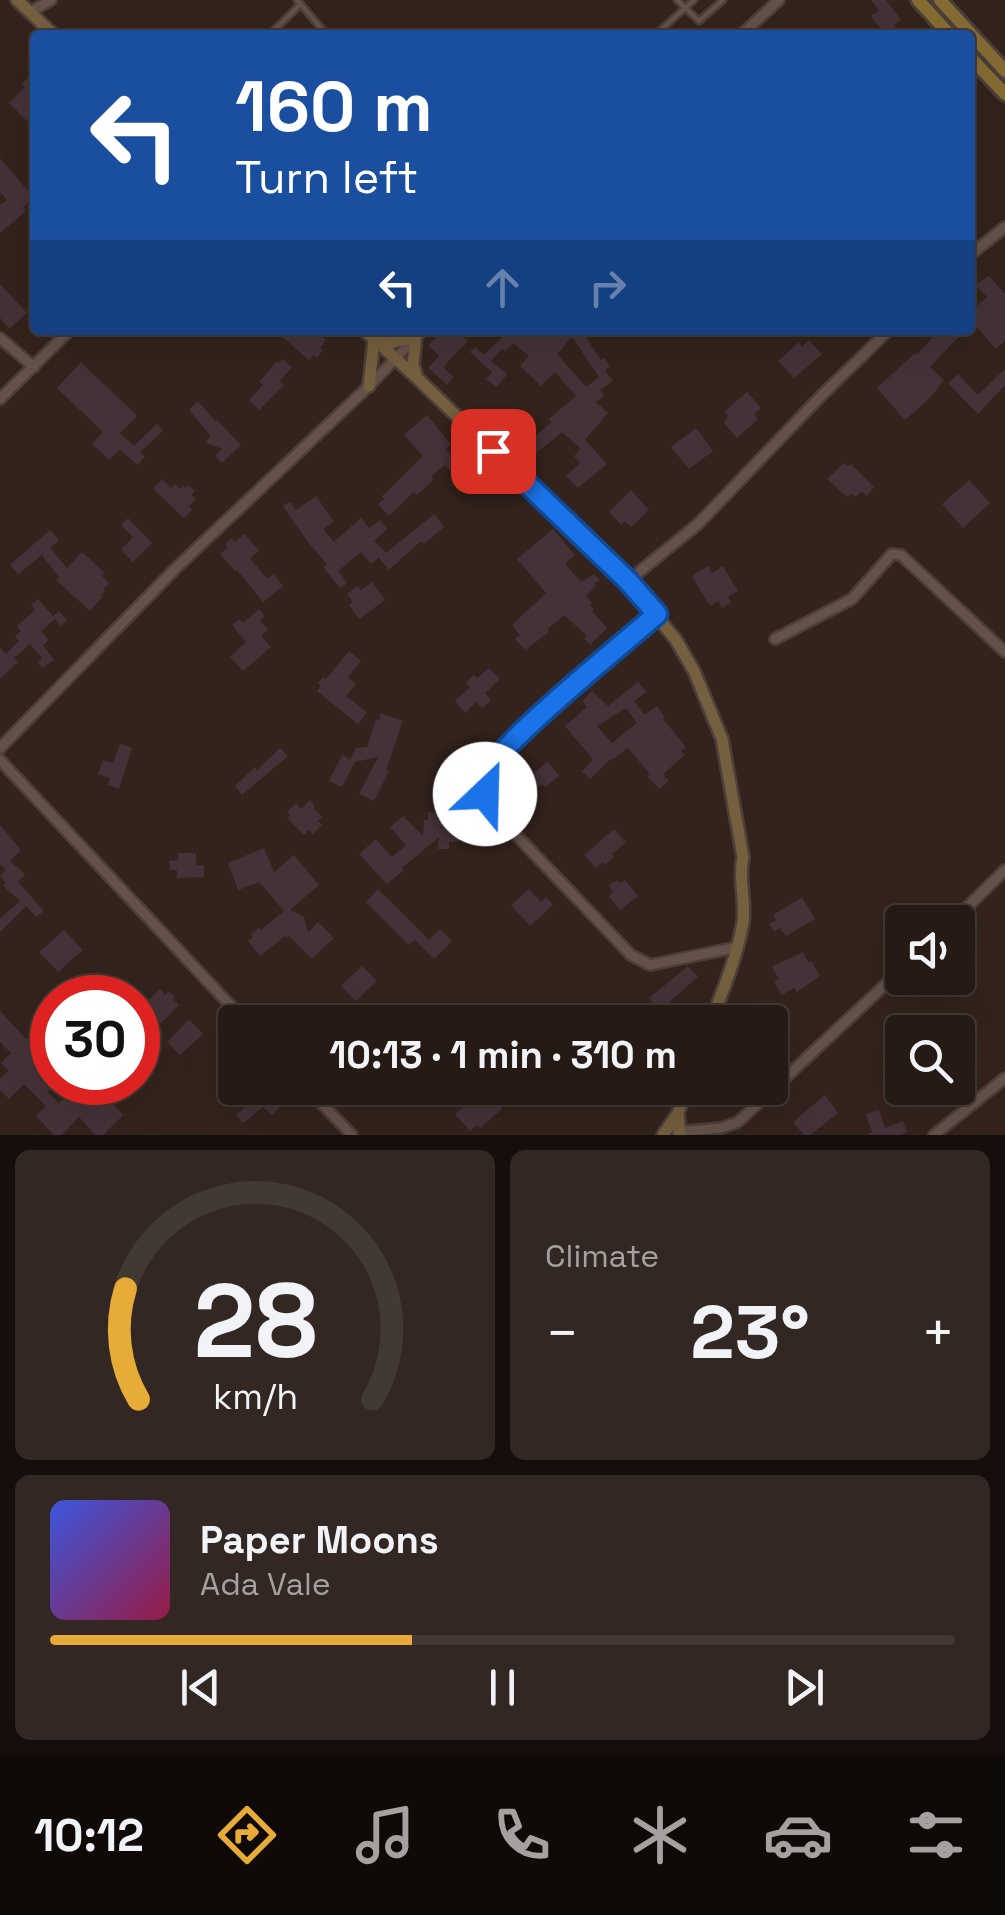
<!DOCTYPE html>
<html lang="en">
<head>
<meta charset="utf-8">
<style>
	body { margin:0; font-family:"Space Grotesk",sans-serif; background:#322722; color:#f1f3f6; height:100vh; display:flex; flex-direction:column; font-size:38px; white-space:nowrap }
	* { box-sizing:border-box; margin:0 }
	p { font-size:32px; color:#a4a1a0 }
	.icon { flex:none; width:55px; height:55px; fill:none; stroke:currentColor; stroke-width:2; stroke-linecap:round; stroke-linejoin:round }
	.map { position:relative; height:1135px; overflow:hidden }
	.panel { display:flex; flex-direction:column; gap:15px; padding:15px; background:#150e0c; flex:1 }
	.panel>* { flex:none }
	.top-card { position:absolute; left:30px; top:30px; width:945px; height:305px; border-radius:10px; box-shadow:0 10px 40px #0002,0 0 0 2px #423834; background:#1a4fa0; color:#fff; overflow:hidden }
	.controls { position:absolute; left:885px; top:905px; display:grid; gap:20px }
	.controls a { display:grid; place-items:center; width:90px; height:90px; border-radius:10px; background:#261a15; box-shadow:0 10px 40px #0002,0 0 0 2px #423834; font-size:50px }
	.speed { position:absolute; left:30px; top:975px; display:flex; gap:20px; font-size:50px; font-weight:700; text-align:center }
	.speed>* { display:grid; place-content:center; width:130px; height:130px; border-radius:50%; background:#261a15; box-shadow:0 10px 40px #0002,0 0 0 2px #423834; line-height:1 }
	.speed .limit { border:15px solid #d22; background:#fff; color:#111 }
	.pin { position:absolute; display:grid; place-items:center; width:85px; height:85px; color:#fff; margin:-42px; border-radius:20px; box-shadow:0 5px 15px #0006 }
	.me { position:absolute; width:110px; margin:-55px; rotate:24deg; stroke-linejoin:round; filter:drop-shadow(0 0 8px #0008) }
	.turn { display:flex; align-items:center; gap:35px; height:210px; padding:0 40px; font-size:45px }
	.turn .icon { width:130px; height:130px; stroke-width:2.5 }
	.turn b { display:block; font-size:70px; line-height:85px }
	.lanes { display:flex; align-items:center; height:95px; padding:0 40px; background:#0003; justify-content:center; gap:50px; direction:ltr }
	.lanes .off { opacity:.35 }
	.big { font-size:75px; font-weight:700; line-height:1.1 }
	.panel .tile { flex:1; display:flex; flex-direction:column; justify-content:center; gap:15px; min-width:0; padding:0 35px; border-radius:15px; background:#322722 }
	.panel .dial { align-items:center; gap:0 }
	.dial svg { height:260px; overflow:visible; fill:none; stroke:#423834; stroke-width:7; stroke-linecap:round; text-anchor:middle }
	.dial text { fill:#f1f3f6; stroke:none }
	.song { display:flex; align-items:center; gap:30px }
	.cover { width:120px; height:120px; border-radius:15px; background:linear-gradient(135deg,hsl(230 70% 55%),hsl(340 70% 35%)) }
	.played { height:10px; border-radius:5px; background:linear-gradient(90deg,#e7ac37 40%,#423834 40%) }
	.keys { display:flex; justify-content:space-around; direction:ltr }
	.heat { display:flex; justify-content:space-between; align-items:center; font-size:55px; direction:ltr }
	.panel .tiles { flex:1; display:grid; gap:15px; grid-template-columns:1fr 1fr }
	.tile:last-child { grid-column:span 2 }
	.trip { position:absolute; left:218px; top:1005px; width:570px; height:100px; border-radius:10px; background:#261a15; box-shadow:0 10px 40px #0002,0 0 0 2px #423834; font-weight:700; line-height:100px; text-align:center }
	.tabs { display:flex; height:160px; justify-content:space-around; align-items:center; background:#0f0a08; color:#a4a1a0 }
	.tabs .icon { width:70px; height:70px }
	.tabs .on { color:#e7ac37 }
	.tabs b { font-size:45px; color:#f1f3f6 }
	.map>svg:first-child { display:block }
	.building { fill:#443238; fill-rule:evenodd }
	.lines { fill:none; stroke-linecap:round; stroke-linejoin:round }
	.service-casing { stroke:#4c3f39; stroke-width:9 }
	.minor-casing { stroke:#4c3f39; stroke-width:14 }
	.secondary-casing { stroke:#4c3f39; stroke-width:16 }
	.primary-casing { stroke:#4c3f39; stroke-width:18 }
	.service { stroke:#64524a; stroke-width:4 }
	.minor { stroke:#64524a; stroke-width:9 }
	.secondary { stroke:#745f3e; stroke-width:11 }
	.primary { stroke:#856c33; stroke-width:12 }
	.route-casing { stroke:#114b97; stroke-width:25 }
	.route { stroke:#1a73e8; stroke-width:18 }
</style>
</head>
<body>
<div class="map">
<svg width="1005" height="1135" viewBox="0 0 1005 1135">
	<rect width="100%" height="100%" fill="#33231c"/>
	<!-- building -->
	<path class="building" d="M871 0H886L901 20 894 25 902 35H885L871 16 879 10Z
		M30 75 35 79V129L9 103 25 87 22 84Z
		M0 158 34 198 23 207 26 211 0 233V205L7 200 0 192Z
		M989 276 1005 294V341L996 349 970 319V312L987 297 975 285Z
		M0 284 27 313 9 329 0 318Z
		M274 330H314L326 340 320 348 323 350 317 358 313 355 309 360Z
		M444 330H455L468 341 443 367 454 377 447 385 428 368 439 356 428 345Z
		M509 330H584L588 337 587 339 601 360 604 358 610 366 605 370 613 381 600 390 604 396 596 402 608 413 585 440 607 464 578 488 566 476 580 463 574 456 581 449 562 432 527 461 516 448 513 451 497 434 503 428 508 433 513 429 526 443 552 422 549 419 576 396 555 372 541 386 520 366 529 356 513 343 505 352 502 348 491 361 506 373V376L496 387 486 379 492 372 470 352 475 347 484 355ZM572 337 599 377 586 387 557 354Z
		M940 330H965L930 367 944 380 929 399 905 420 877 388 915 353 916 355Z
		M809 340 822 354 794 378 778 361 799 342 802 347Z
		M283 359 292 367 280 381 284 385 259 410 249 400 263 385 259 382 277 361 279 363Z
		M81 362 137 416 120 433 134 446 157 424 163 431 140 452 145 457 137 465 120 449 109 460 92 444 103 432 57 388Z
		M1005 369V385L978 414 948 383 958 374 978 395Z
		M747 392 761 408 754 414 758 419 737 438 724 423 728 416 724 412Z
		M198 401 215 421 217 420 241 445 222 463 215 456 222 449 205 442 211 436 189 410Z
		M427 415 451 445 446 449 458 463 450 470 445 465 431 476 434 479 417 495 414 492 389 516 378 504 384 499 382 496 423 456 404 435Z
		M696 428 713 451 689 469 671 447Z
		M844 463 848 466 851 464 874 487 867 496 862 491 856 497 851 494 847 497 827 479Z
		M162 479 171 488 175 484 180 489 183 485 186 488 188 485 195 491 191 495 196 499 189 506 192 510 184 518 153 489Z
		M969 480 990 503 963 528 942 504Z
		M631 490 649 510 631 527 625 521 621 525 609 512Z
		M316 496 334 522 323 529 334 542 361 518 369 528 380 520 387 529 374 541 386 553 434 514 444 527 424 544 421 541 389 570 379 558 371 564 361 552 338 571 347 583 340 588 323 567 327 564 307 541 283 506 290 502 296 510Z
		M128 518 152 543 133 562 121 550 133 537 121 525Z
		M553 529 575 555 565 564 581 582 594 574 600 580 595 583 596 586 586 596 592 603 590 605 594 610 592 611 607 628 590 645 584 638 587 636 564 615 547 630 549 632 525 650 515 639 520 635 512 625 546 593 517 559Z
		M50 530 59 540 50 548 67 568 82 552 105 573 102 576 109 583 103 590 105 591 101 595 103 596 90 611 56 580 59 577 42 555 18 574 10 565Z
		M244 534 259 551 250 558 267 579 274 574 283 586 263 602 237 570 235 571 220 554 227 548 225 544 232 538 235 542Z
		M708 566 712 573 723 566 738 591 728 597 731 602 722 608 718 601 710 606 692 576Z
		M372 582 385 600 359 619 349 605 353 602 347 594 358 586 361 590Z
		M38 599 53 616 59 611 67 620 61 626 55 619 41 631 48 640 43 645 54 660 42 668 38 662 42 658 30 644 14 658 18 662 0 679V648L6 654 19 641 15 636 21 631 17 626 35 610 31 605Z
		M259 609 265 616 260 620 268 630 261 636 271 647 243 671 230 657 246 642 232 625 239 619 243 623Z
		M349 651 361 661 348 677 356 684 346 696 367 712 358 724 317 691 321 686 318 683 323 677 326 679Z
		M489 668 500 679 485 693 491 700 482 708 476 702 465 713 455 701 470 687 466 682 474 675 477 678Z
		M638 682 646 692 634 701 644 715 657 706 665 717 663 719 686 747 681 751 685 755 663 774 669 781 659 789 647 776 650 774 628 748 613 759 612 758 590 779 582 771 593 759 565 726 587 707 582 701 592 691 608 706ZM626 708 637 723 612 743 597 726Z
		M381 713 403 721 386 770 389 771 374 801 359 794 378 757 355 762 342 787 329 781 342 755 350 759 356 748 367 747 376 719 379 721Z
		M120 744 132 748 119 789 108 785 110 778 98 774 103 760 113 763Z
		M280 748 288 756 242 795 235 786 255 767 257 770Z
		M548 762 559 776 545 787 542 784 530 793 521 782Z
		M310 800 315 806 313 808 322 817 318 821 322 825 313 834 309 830 304 835 287 818 290 815 287 812 296 803 301 809Z
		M428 812 442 813V819L449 820V830H461L460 842H449V849H438L439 837 402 868 404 870 387 884 359 854 376 839 392 857 406 845 390 827 403 816 423 836 424 820H428Z
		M0 825 21 850 10 861 25 874 18 882 44 911 36 917 26 906 0 932V919L20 901 3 886 6 883 0 876 6 870 0 864Z
		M614 829 626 842 612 854 614 857 605 865 602 862 596 868 584 855Z
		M264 848 274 872 294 855 319 885 290 910 304 917 308 933 318 922 334 938 312 959 289 936 287 938 285 936 260 956 248 941 253 937 251 934 259 928 261 930 284 911 259 882 238 890 228 863Z
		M178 853H196V865H204V877L177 878V870H170L169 861 178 860Z
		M617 880 620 883 625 880 638 896 620 910 609 896 613 892 609 886Z
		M378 889 429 940 440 929 452 941 434 959 415 940 409 945 366 902Z
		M529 889 541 902 546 897 553 905 530 926 511 905Z
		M802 897 815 919 786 936 780 928 774 931 769 924 776 920 773 915Z
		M64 930 83 950 58 972 39 952Z
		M803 952 808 962H812L820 976 797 992 794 988 782 995 774 982 779 979 772 967Z
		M362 966 377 981 356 1001 341 986Z
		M688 966 698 977 659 1011 649 998Z
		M160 989 165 995 169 991 175 997 173 999 179 1005 161 1023 143 1005Z
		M0 1011 26 1039 32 1033 46 1048 52 1042V1087L47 1092 59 1103 66 1096 69 1099 77 1091 80 1094 93 1082 123 1115 103 1135H95L79 1117 62 1135H54L36 1116 46 1106 24 1084 9 1099 0 1090V1079L9 1071 1 1063 11 1053 0 1042Z
		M189 1019 203 1034 180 1055 167 1042Z
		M902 1064V1088H932L911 1105 888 1076Z
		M236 1088H258L261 1091 264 1088 282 1105 272 1115 263 1107 243 1123 236 1115 251 1102Z
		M476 1088 482 1094 490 1088 502 1101 501 1110 480 1128 477 1125 470 1131 455 1114 469 1102 465 1098Z
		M825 1095 838 1113 810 1135H804L793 1122Z
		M879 1110 885 1128 903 1121 907 1132 900 1135H867L872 1132 866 1114Z"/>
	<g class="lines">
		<defs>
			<path id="service" d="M297 0 327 35
				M677 0 699 21 723 0
				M269 35 301 4
				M655 35 694 0"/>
			<path id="minor" d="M30 12 51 0
				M741 35 779 0
				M970 255 1005 227
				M0 338 34 367
				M0 399 70 330
				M628 581 698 524 820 397 889 330
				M657 614C628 640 488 752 484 782 483 792 489 802 493 811L631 955 650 965 738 947
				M775 639 852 599 892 554 901 555 1005 652
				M0 748 175 569 369 386 423 330
				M0 760 246 1022
				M952 922 1005 870
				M307 1088 352 1135
				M677 1132 721 1128 738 1122 902 969
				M934 1135 1005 1078"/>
			<path id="secondary" d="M17 0 54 35
				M364 330 417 378 628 581 676 640 694 671 722 739 743 857C738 879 746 900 743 922 737 957 723 990 711 1022
				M369 386 374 339 390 343 416 336 413 365 416 374
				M678 1113 680 1135
				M663 1135 678 1113 687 1088"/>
			<path id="primary" d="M918 0 950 35
				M940 0 1005 71
				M970 57 1005 94"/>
		</defs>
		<!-- service casing -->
		<use href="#service" class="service-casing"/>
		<!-- minor casing -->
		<use href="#minor" class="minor-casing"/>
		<!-- secondary casing -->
		<use href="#secondary" class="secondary-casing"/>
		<!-- primary casing -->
		<use href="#primary" class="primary-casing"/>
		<!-- service -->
		<use href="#service" class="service"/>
		<!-- minor -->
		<use href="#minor" class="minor"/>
		<!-- secondary -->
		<use href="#secondary" class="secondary"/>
		<!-- primary -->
		<use href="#primary" class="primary"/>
	</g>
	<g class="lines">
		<defs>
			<path id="route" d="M485 794C485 789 483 784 484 779 491 749 627 641 657 614L628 581 493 451"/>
		</defs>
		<!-- route casing -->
		<use href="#route" class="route-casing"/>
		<!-- route -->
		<use href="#route" class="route"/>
	</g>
</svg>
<div class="controls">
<a><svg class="icon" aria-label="sound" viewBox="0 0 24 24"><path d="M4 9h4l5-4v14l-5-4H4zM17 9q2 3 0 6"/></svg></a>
<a><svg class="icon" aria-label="search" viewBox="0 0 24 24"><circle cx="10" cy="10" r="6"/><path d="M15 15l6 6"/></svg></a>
</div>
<div class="speed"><div class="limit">30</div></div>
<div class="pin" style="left:493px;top:451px;background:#d93025"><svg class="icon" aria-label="arrive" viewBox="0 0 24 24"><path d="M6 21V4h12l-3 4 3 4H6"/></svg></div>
<svg class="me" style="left:485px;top:794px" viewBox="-20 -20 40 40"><circle r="19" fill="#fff"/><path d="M0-13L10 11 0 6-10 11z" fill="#1a73e8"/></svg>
<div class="trip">10:13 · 1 min · 310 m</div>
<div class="top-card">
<div class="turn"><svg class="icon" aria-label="left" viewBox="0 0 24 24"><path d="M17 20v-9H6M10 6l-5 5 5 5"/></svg><div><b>160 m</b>Turn left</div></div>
<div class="lanes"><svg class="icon" aria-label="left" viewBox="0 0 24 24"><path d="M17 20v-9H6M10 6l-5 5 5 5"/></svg><svg class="icon off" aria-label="ahead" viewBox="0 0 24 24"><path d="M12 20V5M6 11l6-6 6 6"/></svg><svg class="icon off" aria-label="right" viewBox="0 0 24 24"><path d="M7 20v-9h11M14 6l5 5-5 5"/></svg></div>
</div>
</div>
<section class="panel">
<div class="tiles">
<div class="tile dial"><svg viewBox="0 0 100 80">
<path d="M14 69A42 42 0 1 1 86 69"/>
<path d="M14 69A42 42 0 0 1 10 35" stroke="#e7ac37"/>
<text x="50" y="56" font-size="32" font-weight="700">28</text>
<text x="50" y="72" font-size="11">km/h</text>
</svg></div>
<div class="tile"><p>Climate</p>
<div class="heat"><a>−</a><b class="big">23°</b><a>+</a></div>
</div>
<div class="tile">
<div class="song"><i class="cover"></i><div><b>Paper Moons</b><p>Ada Vale</p></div></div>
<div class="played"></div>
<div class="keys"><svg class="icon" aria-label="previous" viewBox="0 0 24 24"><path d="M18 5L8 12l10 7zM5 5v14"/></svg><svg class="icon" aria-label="pause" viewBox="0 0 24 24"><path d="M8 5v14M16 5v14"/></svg><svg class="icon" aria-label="next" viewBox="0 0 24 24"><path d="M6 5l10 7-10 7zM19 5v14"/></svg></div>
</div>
</div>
</section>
<nav class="tabs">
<b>10:12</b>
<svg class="icon on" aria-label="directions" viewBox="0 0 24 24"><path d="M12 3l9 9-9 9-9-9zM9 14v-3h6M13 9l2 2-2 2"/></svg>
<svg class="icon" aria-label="music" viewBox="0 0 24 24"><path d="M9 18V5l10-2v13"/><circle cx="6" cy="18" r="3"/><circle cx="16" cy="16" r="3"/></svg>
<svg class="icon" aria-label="phone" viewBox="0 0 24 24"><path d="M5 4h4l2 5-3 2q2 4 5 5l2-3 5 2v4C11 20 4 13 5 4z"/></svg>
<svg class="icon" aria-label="climate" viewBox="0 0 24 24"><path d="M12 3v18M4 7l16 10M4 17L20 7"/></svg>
<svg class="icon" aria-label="car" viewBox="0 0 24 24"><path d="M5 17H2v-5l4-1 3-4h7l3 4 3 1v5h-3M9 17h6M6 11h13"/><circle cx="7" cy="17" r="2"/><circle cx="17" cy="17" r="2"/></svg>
<svg class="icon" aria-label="filters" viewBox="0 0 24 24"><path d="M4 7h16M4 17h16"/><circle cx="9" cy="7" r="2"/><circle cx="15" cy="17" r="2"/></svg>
</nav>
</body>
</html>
